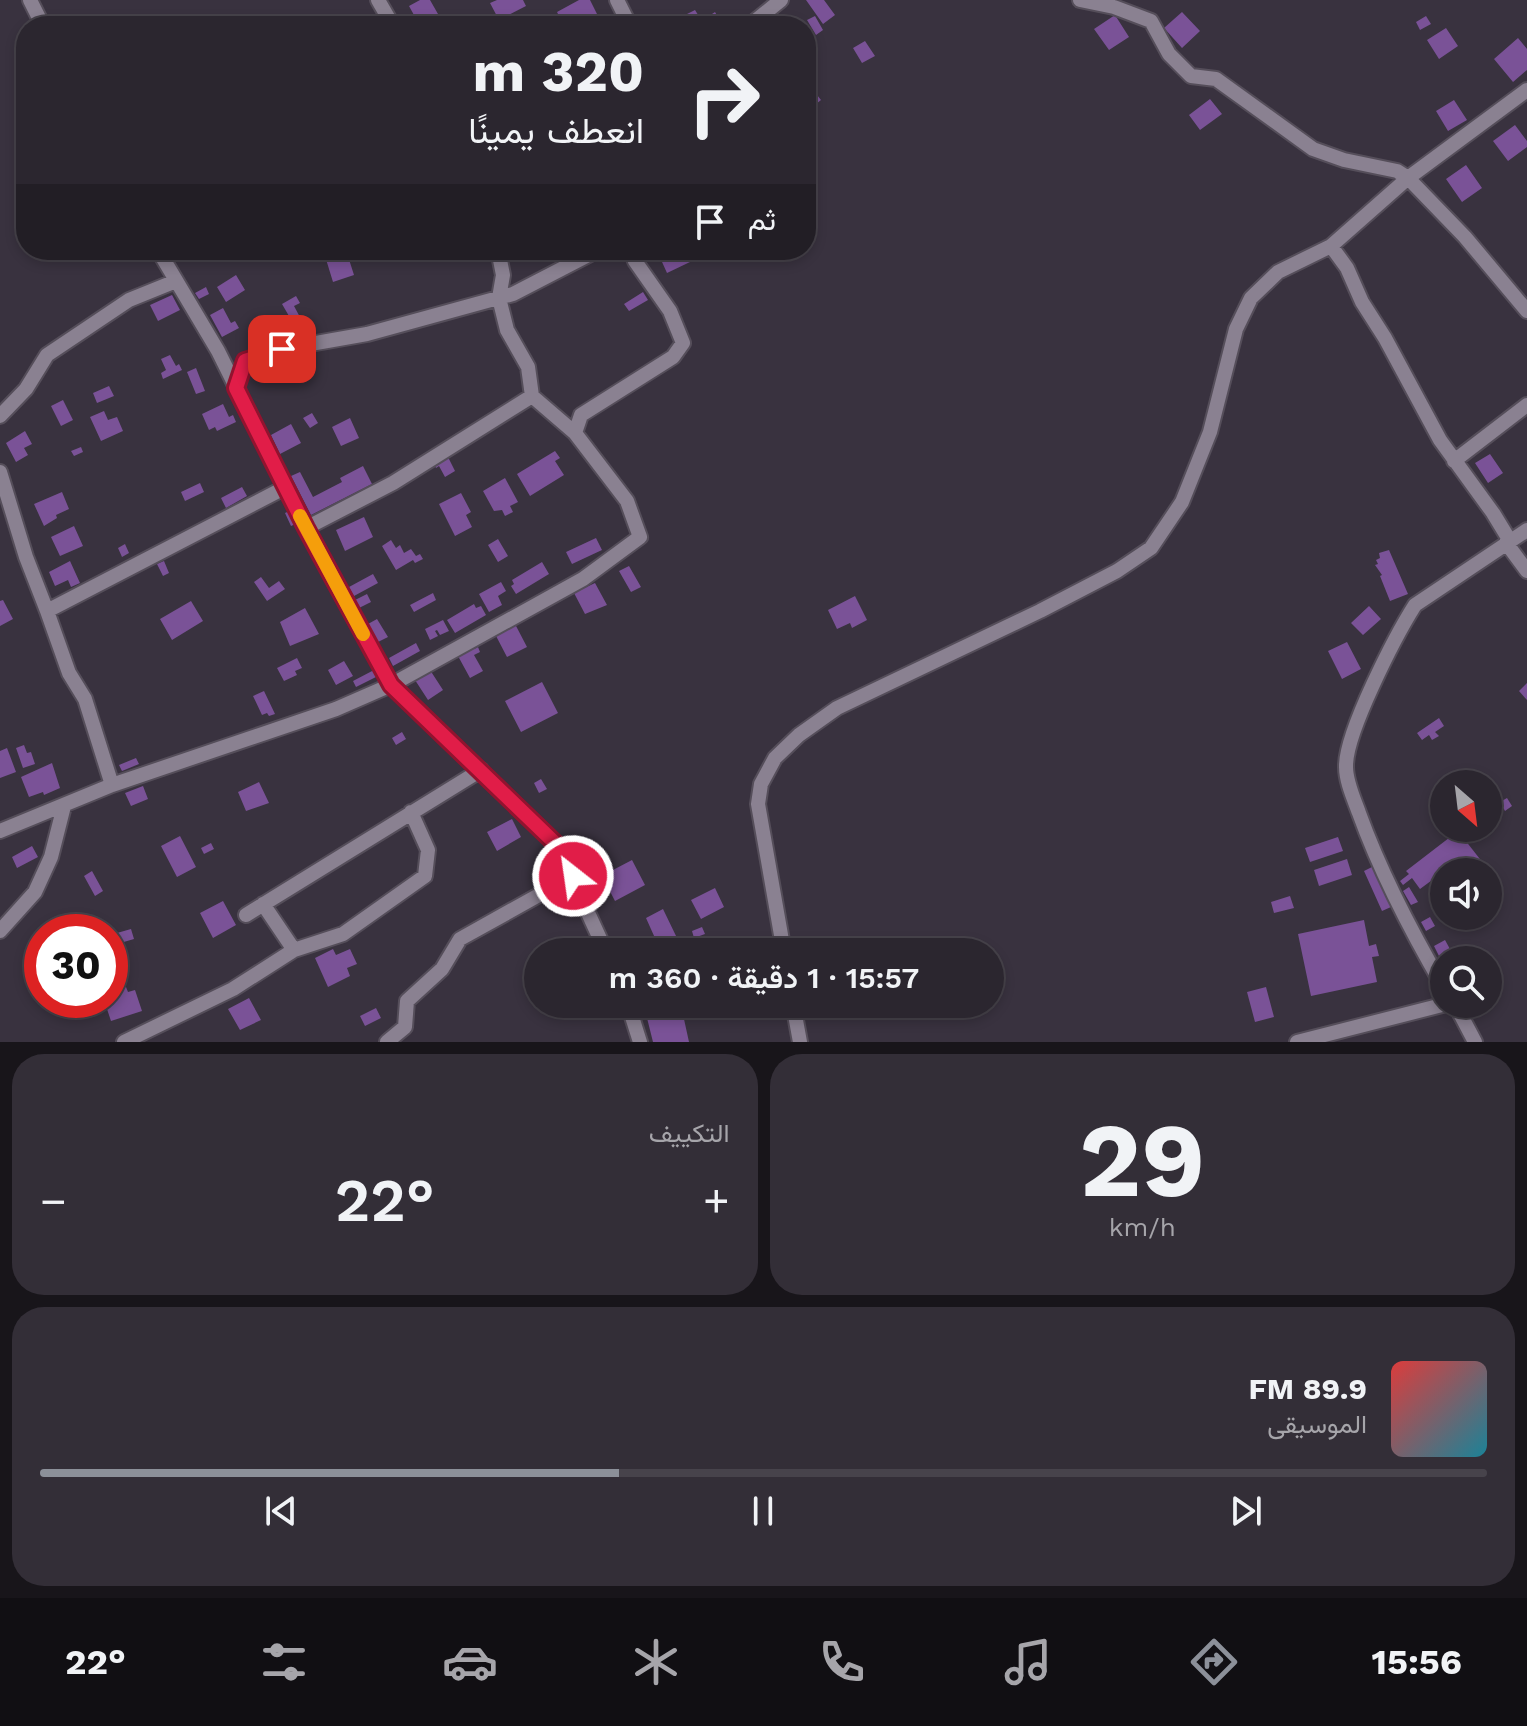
<!DOCTYPE html>
<html lang="ar">
<head>
<meta charset="utf-8">
<style>
	body { margin:0; font-family:"Work Sans",Vazirmatn,sans-serif; background:#332e37; color:#f1f3f6; direction:rtl; height:100vh; display:flex; flex-direction:column; font-size:30px; white-space:nowrap }
	* { box-sizing:border-box; margin:0 }
	p { font-size:26px; color:#a6a5aa }
	.icon { flex:none; width:44px; height:44px; fill:none; stroke:currentColor; stroke-width:2; stroke-linecap:round; stroke-linejoin:round }
	.map { position:relative; height:1042px; overflow:hidden; direction:ltr }
	.side { display:flex; flex-direction:column; gap:12px; padding:12px; background:#18151a; flex:1 }
	.side>* { flex:none }
	.banner { position:absolute; left:16px; top:16px; width:800px; height:244px; border-radius:32px; box-shadow:0 4px 12px #0003,0 0 0 2px #47434b; direction:rtl; background:#2b262f; color:#f1f3f6; overflow:hidden }
	.needle { width:52px; rotate:152deg }
	.buttons { position:absolute; left:1430px; top:770px; display:grid; gap:16px }
	.buttons a { display:grid; place-items:center; width:72px; height:72px; border-radius:50%; background:#2b262f; box-shadow:0 4px 12px #0003,0 0 0 2px #47434b; font-size:40px }
	.speed { position:absolute; left:24px; top:914px; display:flex; gap:16px; font-size:40px; font-weight:700; text-align:center }
	.speed>* { display:grid; place-content:center; width:104px; height:104px; border-radius:50%; background:#2b262f; box-shadow:0 4px 12px #0003,0 0 0 2px #47434b; line-height:1 }
	.speed .limit { border:12px solid #d22; background:#fff; color:#111 }
	.pin { position:absolute; display:grid; place-items:center; width:68px; height:68px; color:#fff; margin:-34px; border-radius:16px; box-shadow:0 4px 12px #0006 }
	.me { position:absolute; width:88px; margin:-44px; rotate:330deg; stroke-linejoin:round; filter:drop-shadow(0 0 6px #0008) }
	.turn { display:flex; align-items:center; gap:28px; height:168px; padding:0 40px; font-size:36px }
	.turn .icon { width:104px; height:104px; stroke-width:2.5 }
	.turn b { display:block; font-size:56px; line-height:68px }
	.then { display:flex; align-items:center; height:76px; padding:0 40px; background:#0003; gap:16px; font-size:30px }
	.big { font-size:60px; font-weight:600; line-height:1.1 }
	.side .tile { flex:1; display:flex; flex-direction:column; justify-content:center; gap:12px; min-width:0; padding:0 28px; border-radius:32px; background:#332e37 }
	.side .dial { align-items:center; gap:0 }
	.dial b { font-size:104px; line-height:1 }
	.song { display:flex; align-items:center; gap:24px }
	.cover { width:96px; height:96px; border-radius:12px; background:linear-gradient(135deg,hsl(0 70% 55%),hsl(190 70% 35%)) }
	.played { height:8px; border-radius:4px; background:linear-gradient(90deg,#8c9099 40%,#47434b 40%) }
	.keys { display:flex; justify-content:space-around; direction:ltr }
	.heat { display:flex; justify-content:space-between; align-items:center; font-size:44px; direction:ltr }
	.side .tiles { flex:1; display:grid; gap:12px; grid-template-columns:1fr 1fr }
	.tile:last-child { grid-column:span 2 }
	.trip { position:absolute; left:524px; top:938px; width:480px; height:80px; border-radius:40px; background:#2b262f; box-shadow:0 4px 12px #0003,0 0 0 2px #47434b; font-weight:600; line-height:80px; text-align:center; direction:rtl }
	.tabs { display:flex; height:128px; justify-content:space-around; align-items:center; background:#110f13; color:#a6a5aa }
	.tabs .icon { width:56px; height:56px }
	.tabs .on { color:#8c9099 }
	.tabs b { font-size:36px; color:#f1f3f6 }
	.map>svg:first-child { display:block }
	.building { fill:#7a5297 }
	.lines { fill:none; stroke-linecap:round; stroke-linejoin:round }
	.minor-casing { stroke:#554e5a; stroke-width:18 }
	.minor { stroke:#8a8191; stroke-width:14 }
	.route-casing { stroke:#92132f; stroke-width:20 }
	.route { stroke:#e11d48; stroke-width:14 }
	.slow { stroke:#f59e0b; stroke-width:14 }
</style>
</head>
<body>
<div class="map">
<svg width="1527" height="1042" viewBox="0 0 1527 1042">
	<rect width="100%" height="100%" fill="#39323f"/>
	<!-- building -->
	<path class="building" d="M420 0H430L442 21 433 26H420L409 6Z
		M497 0H523L526 6 499 20 490 3Z
		M579 0H590L598 16 579 26H564L557 12Z
		M806 0H824L835 15 823 24Z
		M695 10 705 26H691L685 15Z
		M715 12 723 26H710L706 18Z
		M1182 12 1200 31 1182 48 1164 28Z
		M1115 15 1129 37 1109 50 1094 29Z
		M815 16 823 30 816 35 807 20Z
		M1426 16 1431 24 1420 30 1416 22Z
		M1446 28 1458 46 1439 59 1427 40Z
		M1518 38 1527 49V70L1513 82 1494 59Z
		M865 41 875 56 862 63 853 48Z
		M806 81 821 100 811 108 806 102Z
		M1210 99 1222 114 1200 130 1189 115Z
		M1454 100 1467 120 1448 131 1436 111Z
		M1515 125 1527 141V147L1508 161 1493 141Z
		M1466 165 1482 188 1462 202 1446 179Z
		M346 250 354 275 333 282 325 256Z
		M663 250H684L690 262 667 273 658 253Z
		M236 275 245 290 226 302 217 287Z
		M206 287 209 294 199 299 195 293Z
		M643 292 648 300 629 311 624 304Z
		M172 295 180 310 158 321 150 305Z
		M296 296 300 303 294 306 301 319 293 323 282 304Z
		M223 308 231 323 235 321 239 328 222 337 210 315Z
		M170 355 176 366 179 364 182 370 163 379 161 373 166 370 161 359Z
		M196 368 205 391 196 394 187 372Z
		M109 386 114 396 97 403 93 393Z
		M63 400 73 420 61 426 51 406Z
		M223 404 229 417 233 415 236 422 217 431 215 427 209 430 202 414Z
		M104 411 108 420 117 417 123 431 101 441 90 417Z
		M312 413 318 423 310 428 303 418Z
		M350 418 359 438 341 446 332 427Z
		M291 424 301 443 280 454 271 435Z
		M25 431 32 444 24 448 28 455 16 462 6 443Z
		M81 447 83 452 74 456 71 451Z
		M555 451 560 458 555 461 564 475 530 496 517 474Z
		M1490 454 1503 473 1488 483 1475 463Z
		M447 455 455 471 445 477 439 466 436 468 433 462Z
		M363 466 372 484 311 515 291 476 300 472 313 497 342 482 340 478Z
		M505 478 518 502 510 506 513 512 505 516 502 510 494 511 483 491Z
		M200 483 204 492 185 501 181 492Z
		M242 487 247 496 226 508 221 498Z
		M62 492 69 509 56 515 57 518 44 526 34 504Z
		M461 493 471 512 466 515 472 527 455 536 439 504Z
		M294 509 300 522 291 526 285 513Z
		M364 517 373 537 345 551 336 530Z
		M74 526 83 546 60 556 51 537Z
		M596 538 602 550 572 564 566 552Z
		M498 539 508 556 498 562 488 545Z
		M391 540 396 548 400 545 404 553 411 549 416 556 420 554 423 559 415 563 413 560 396 570 382 546Z
		M125 544 129 553 122 557 118 548Z
		M1389 550 1408 594 1390 601 1380 576 1382 575 1375 565 1378 564 1376 560 1380 558 1379 553Z
		M70 561 80 583 71 587 68 580 55 586 49 572Z
		M164 561 169 573 163 576 157 564Z
		M542 562 549 574 516 594 511 586 514 584 512 580Z
		M629 566 641 587 631 592 619 571Z
		M373 574 378 583 354 596 349 587Z
		M261 577 269 588 279 581 285 589 267 601 254 582Z
		M501 582 506 591 498 596 502 605 489 612 479 594Z
		M595 583 607 605 585 614 574 593Z
		M433 593 436 600 414 612 410 605Z
		M367 594 371 602 359 608 355 600Z
		M855 596 867 620 852 628 850 623 837 629 828 610Z
		M3 600 13 619 0 626V601Z
		M191 601 203 621 172 640 160 619Z
		M474 604 476 608 481 606 486 615 455 633 447 620Z
		M1369 606 1381 619 1363 635 1351 623Z
		M305 608 319 634 290 646 280 622Z
		M377 619 388 637 378 642 368 624Z
		M443 620 449 631 440 635 437 630 435 631 438 636 430 640 425 629Z
		M515 624 527 647 507 657 495 634Z
		M1347 642 1361 669 1342 679 1328 651Z
		M416 643 420 651 393 666 389 658Z
		M473 647 474 649 478 647 480 652 474 655 483 671 470 678 458 656Z
		M297 658 302 668 295 671 297 675 284 681 277 668Z
		M344 661 353 676 336 685 328 670Z
		M374 670 378 676 356 687 353 681Z
		M430 670 443 690 428 700 415 680Z
		M542 682 558 713 521 732 505 701Z
		M1527 683V700L1519 691Z
		M264 691 275 714 269 716 267 713 262 715 253 696Z
		M1439 718 1444 726 1435 732 1439 736 1432 740 1429 735 1422 740 1417 733Z
		M402 732 406 739 396 745 392 738Z
		M24 745 27 753 31 752 35 764 23 768 16 748Z
		M7 748 16 772 0 778V751Z
		M136 758 139 764 122 771 119 765Z
		M52 763 60 788 44 795 43 792 29 797 21 777Z
		M1466 776 1472 784H1456Z
		M541 779 547 789 539 793 534 783Z
		M259 782 269 803 246 811 238 792Z
		M143 786 148 799 131 806 125 793Z
		M1507 798 1512 806 1505 811 1500 802Z
		M512 819 521 837 497 851 487 832Z
		M1458 831 1483 863 1480 872H1443L1420 889 1412 878 1403 885 1400 881 1409 874 1406 871Z
		M180 836 196 867 177 877 161 846Z
		M1338 837 1343 851 1310 862 1305 848Z
		M211 843 214 849 204 854 201 848Z
		M32 846 38 857 17 868 12 857Z
		M1347 859 1352 875 1319 886 1314 870Z
		M632 860 645 885 615 901 604 880 594 885 592 881Z
		M1372 867 1391 907 1382 911 1364 871Z
		M92 871 103 891 95 896 84 876Z
		M1409 887 1418 902 1411 905 1403 891Z
		M715 888 724 907 701 919 691 900Z
		M1290 896 1294 908 1274 913 1271 902Z
		M223 901 236 925 213 938 200 913Z
		M663 909 677 938 659 947 646 918Z
		M1430 917 1435 926 1426 931 1421 922Z
		M1364 920 1369 946 1376 944 1379 956 1372 957 1377 982 1311 996 1298 934Z
		M702 927 705 934 694 938 692 931Z
		M131 929 134 939 110 946V935Z
		M1445 940 1456 960H1444V966L1434 946Z
		M333 949 336 955 350 949 357 964 347 968 350 976 328 987 315 958Z
		M126 987 128 992 135 990 142 1011 111 1021 104 1000H110V992Z
		M1266 987 1274 1017 1255 1022 1247 992Z
		M249 998 261 1020 240 1030 228 1009Z
		M376 1008 381 1018 365 1026 360 1016Z
		M682 1010 689 1042H653L647 1018Z"/>
	<g class="lines">
		<defs>
			<path id="minor" d="M30 0 43 26
				M378 0 393 26
				M617 0 630 26
				M1080 0 1114 7 1151 21 1169 54 1191 76 1216 79 1313 149 1344 160 1397 171 1408 178 1465 237 1527 311
				M749 26 781 0
				M1331 246 1347 268 1362 302 1385 338 1440 440 1493 513 1507 536V544L1527 571
				M158 250 218 351 306 528 391 685 557 845 606 952
				M498 250 503 275 499 298 507 330 528 367 532 396
				M236 388 245 361 282 349 367 334 513 294 598 250
				M0 416 26 389 47 355 129 300 176 281
				M1454 461 1527 405
				M0 472 26 557 47 611 286 487
				M306 528 393 483 532 396 575 433
				M47 611 69 673 85 699 112 785 336 709 391 685 583 579 640 537 627 501 575 433 581 415 673 357 683 343 670 311 635 261 631 250
				M0 831 112 785
				M263 904 294 950
				M246 915 481 770
				M0 931 35 892 51 857 64 806
				M784 952 758 804 761 784 775 758 799 735 837 708 1040 611 1117 571 1151 548 1182 502 1210 432 1236 329 1251 298 1278 272 1331 246 1408 178 1527 90
				M1444 988C1412 933 1381 874 1359 813 1354 799 1346 782 1346 767 1345 733 1396 635 1415 605L1527 530
				M628 1004 640 1042
				M793 1004 800 1042
				M1455 1004 1475 1042
				M124 1042 233 989 294 950 343 934 425 876 428 850 411 812
				M387 1042 405 1027 407 1001 442 969 460 939 573 876
				M1297 1042 1446 1004"/>
		</defs>
		<!-- minor casing -->
		<use href="#minor" class="minor-casing"/>
		<!-- minor -->
		<use href="#minor" class="minor"/>
	</g>
	<g class="lines">
		<defs>
			<path id="route" d="M282 349 245 361 236 388 306 528 391 685 557 845 573 876"/>
		</defs>
		<!-- route casing -->
		<use href="#route" class="route-casing"/>
		<!-- route -->
		<use href="#route" class="route"/>
		<!-- slow -->
		<path class="slow" d="M300 516 363 634"/>
	</g>
</svg>
<div class="buttons">
<a><svg class="needle" viewBox="-14 -14 28 28"><path d="M0-13l5 13h-10z" fill="#e53935"/><path d="M0 13l5-13h-10z" fill="#a6a5aa"/></svg></a>
<a><svg class="icon" aria-label="sound" viewBox="0 0 24 24"><path d="M4 9h4l5-4v14l-5-4H4zM17 9q2 3 0 6"/></svg></a>
<a><svg class="icon" aria-label="search" viewBox="0 0 24 24"><circle cx="10" cy="10" r="6"/><path d="M15 15l6 6"/></svg></a>
</div>
<div class="speed"><div class="limit">30</div></div>
<div class="pin" style="left:282px;top:349px;background:#d93025"><svg class="icon" aria-label="arrive" viewBox="0 0 24 24"><path d="M6 21V4h12l-3 4 3 4H6"/></svg></div>
<svg class="me" style="left:573px;top:876px" viewBox="-20 -20 40 40"><circle r="17" fill="#e11d48" stroke="#fff" stroke-width="3"/><path d="M0-11L8 9 0 5-8 9z" fill="#fff"/></svg>
<div class="trip">15:57 · 1 دقيقة · 360 m</div>
<div class="banner">
<div class="turn"><svg class="icon" aria-label="right" viewBox="0 0 24 24"><path d="M7 20v-9h11M14 6l5 5-5 5"/></svg><div><b>320 m</b>انعطف يمينًا</div></div>
<div class="then">ثم<svg class="icon" aria-label="arrive" viewBox="0 0 24 24"><path d="M6 21V4h12l-3 4 3 4H6"/></svg></div>
</div>
</div>
<section class="side">
<div class="tiles">
<div class="tile dial"><b>29</b><p>km/h</p></div>
<div class="tile"><p>التكييف</p>
<div class="heat"><a>−</a><b class="big">22°</b><a>+</a></div>
</div>
<div class="tile">
<div class="song"><i class="cover"></i><div><b>89.9 FM</b><p>الموسيقى</p></div></div>
<div class="played"></div>
<div class="keys"><svg class="icon" aria-label="previous" viewBox="0 0 24 24"><path d="M18 5L8 12l10 7zM5 5v14"/></svg><svg class="icon" aria-label="pause" viewBox="0 0 24 24"><path d="M8 5v14M16 5v14"/></svg><svg class="icon" aria-label="next" viewBox="0 0 24 24"><path d="M6 5l10 7-10 7zM19 5v14"/></svg></div>
</div>
</div>
</section>
<nav class="tabs">
<b>15:56</b>
<svg class="icon on" aria-label="directions" viewBox="0 0 24 24"><path d="M12 3l9 9-9 9-9-9zM9 14v-3h6M13 9l2 2-2 2"/></svg>
<svg class="icon" aria-label="music" viewBox="0 0 24 24"><path d="M9 18V5l10-2v13"/><circle cx="6" cy="18" r="3"/><circle cx="16" cy="16" r="3"/></svg>
<svg class="icon" aria-label="phone" viewBox="0 0 24 24"><path d="M5 4h4l2 5-3 2q2 4 5 5l2-3 5 2v4C11 20 4 13 5 4z"/></svg>
<svg class="icon" aria-label="climate" viewBox="0 0 24 24"><path d="M12 3v18M4 7l16 10M4 17L20 7"/></svg>
<svg class="icon" aria-label="car" viewBox="0 0 24 24"><path d="M5 17H2v-5l4-1 3-4h7l3 4 3 1v5h-3M9 17h6M6 11h13"/><circle cx="7" cy="17" r="2"/><circle cx="17" cy="17" r="2"/></svg>
<svg class="icon" aria-label="filters" viewBox="0 0 24 24"><path d="M4 7h16M4 17h16"/><circle cx="9" cy="7" r="2"/><circle cx="15" cy="17" r="2"/></svg>
<b>22°</b>
</nav>
</body>
</html>
